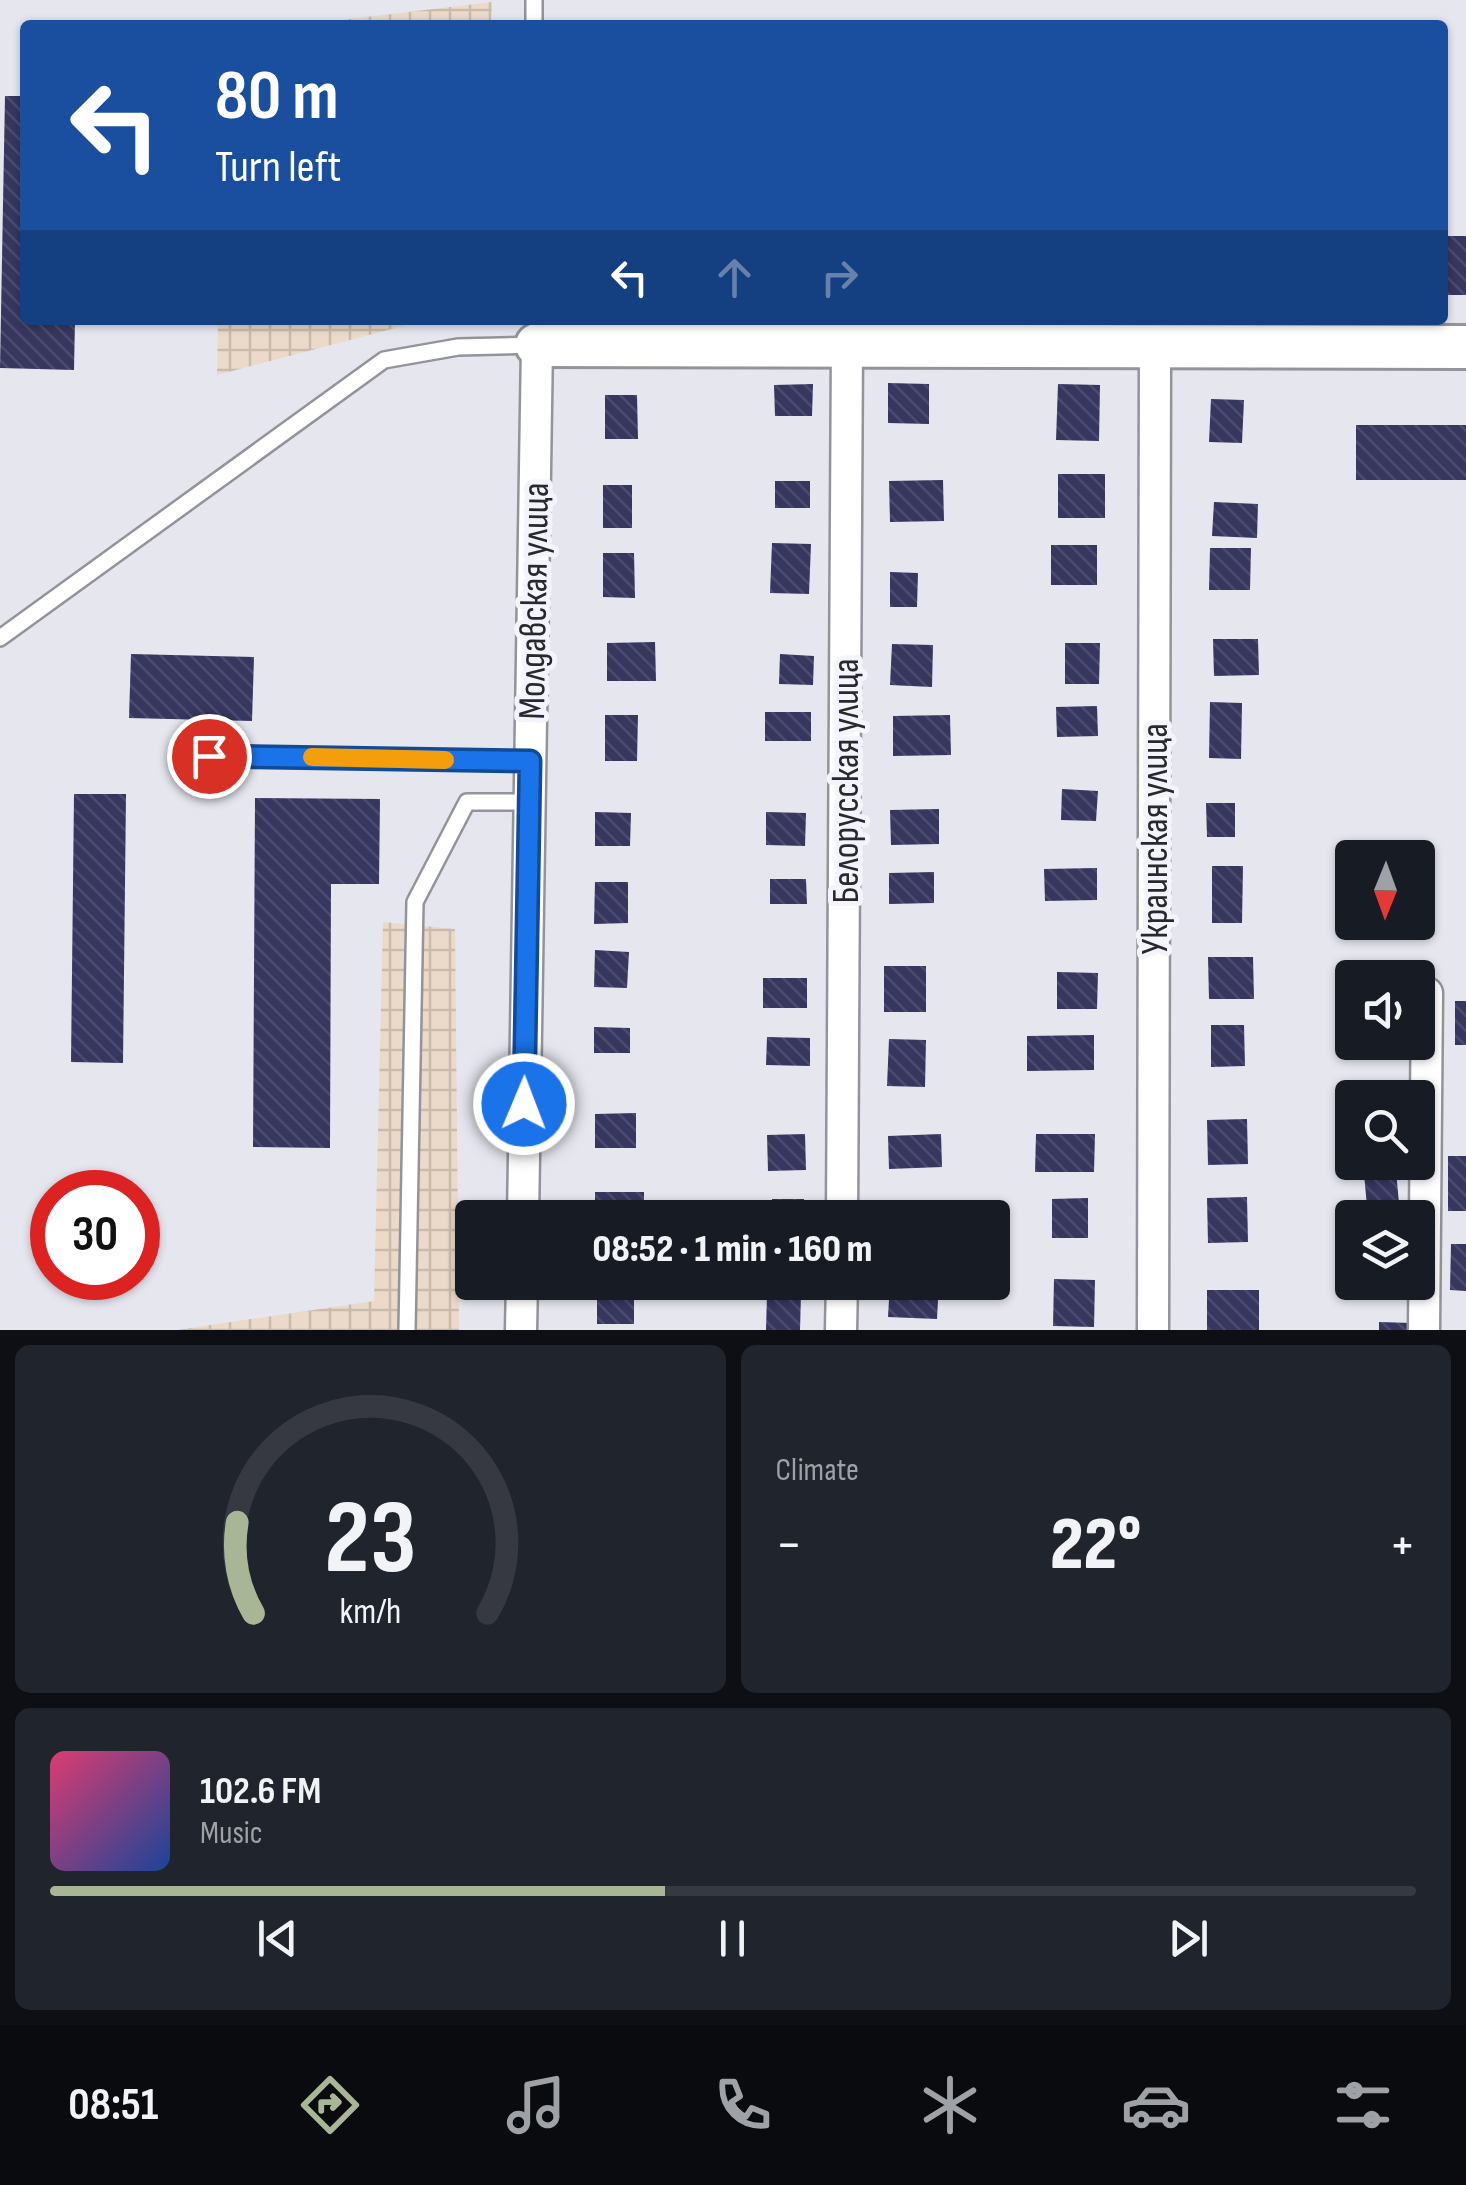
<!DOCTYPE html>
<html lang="en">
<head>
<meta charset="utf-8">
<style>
	body { margin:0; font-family:"Sofia Sans Condensed",sans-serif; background:#20242c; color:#f1f3f6; height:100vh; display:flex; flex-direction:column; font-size:38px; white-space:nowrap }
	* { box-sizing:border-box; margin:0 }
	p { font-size:32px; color:#9ea1a6 }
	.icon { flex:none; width:55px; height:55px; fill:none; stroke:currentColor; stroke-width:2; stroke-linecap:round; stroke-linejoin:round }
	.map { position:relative; height:1330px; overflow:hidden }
	.side { display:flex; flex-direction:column; gap:15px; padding:15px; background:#0d0f14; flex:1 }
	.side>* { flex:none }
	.top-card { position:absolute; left:20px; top:20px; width:1428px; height:305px; border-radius:10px; box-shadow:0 2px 8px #0004; background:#1a4fa0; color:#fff; overflow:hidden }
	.needle { width:65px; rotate:181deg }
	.tools { position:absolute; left:1335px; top:840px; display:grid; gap:20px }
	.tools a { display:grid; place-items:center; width:100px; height:100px; border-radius:10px; background:#171b24; box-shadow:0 2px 8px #0004; font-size:50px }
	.speed { position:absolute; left:30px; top:1170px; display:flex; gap:20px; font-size:50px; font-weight:700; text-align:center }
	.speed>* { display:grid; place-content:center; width:130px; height:130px; border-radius:50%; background:#171b24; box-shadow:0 2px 8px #0004; line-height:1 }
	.speed .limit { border:15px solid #d22; background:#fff; color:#111 }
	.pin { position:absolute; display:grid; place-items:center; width:85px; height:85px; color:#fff; margin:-42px; border:5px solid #fff; border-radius:50%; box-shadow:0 2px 10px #0007 }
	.me { position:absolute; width:110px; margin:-55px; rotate:1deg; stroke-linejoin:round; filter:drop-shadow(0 0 8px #0008) }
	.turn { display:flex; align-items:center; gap:35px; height:210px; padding:0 30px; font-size:45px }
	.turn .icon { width:130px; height:130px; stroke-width:2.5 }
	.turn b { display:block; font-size:70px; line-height:85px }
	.lanes { display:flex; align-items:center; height:95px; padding:0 30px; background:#0003; justify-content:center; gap:50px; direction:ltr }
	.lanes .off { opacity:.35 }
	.big { font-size:75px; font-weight:800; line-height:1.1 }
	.side .tile { flex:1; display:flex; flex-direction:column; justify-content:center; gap:15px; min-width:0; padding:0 35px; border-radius:15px; background:#20242c }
	.side .dial { align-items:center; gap:0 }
	.dial svg { height:260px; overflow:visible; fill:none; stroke:#363941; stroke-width:7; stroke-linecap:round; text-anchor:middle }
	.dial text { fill:#f1f3f6; stroke:none }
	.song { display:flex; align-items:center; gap:30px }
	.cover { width:120px; height:120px; border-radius:15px; background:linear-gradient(135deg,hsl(340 70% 55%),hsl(220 70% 35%)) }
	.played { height:10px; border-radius:5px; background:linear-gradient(90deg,#a8b696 45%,#363941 45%) }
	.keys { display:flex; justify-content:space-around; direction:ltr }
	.heat { display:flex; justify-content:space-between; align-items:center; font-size:55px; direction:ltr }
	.side .tiles { flex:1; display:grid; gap:15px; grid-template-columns:1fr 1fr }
	.tile:last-child { grid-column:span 2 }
	.trip { position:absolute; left:455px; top:1200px; width:555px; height:100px; border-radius:10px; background:#171b24; box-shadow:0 2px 8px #0004; font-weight:800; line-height:100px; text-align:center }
	.tab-bar { display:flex; height:160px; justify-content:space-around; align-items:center; background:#090b0e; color:#9ea1a6 }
	.tab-bar .icon { width:70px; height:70px }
	.tab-bar .current { color:#a8b696 }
	.tab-bar b { font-size:45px; color:#f1f3f6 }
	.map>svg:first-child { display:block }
	.industrial { fill:url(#industrial-grid) }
	.building { fill:url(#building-back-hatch) }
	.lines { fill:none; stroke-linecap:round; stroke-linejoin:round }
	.lane-casing { stroke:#93939b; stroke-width:20 }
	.street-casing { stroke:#93939b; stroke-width:35 }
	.secondary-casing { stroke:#93939b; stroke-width:48 }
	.lane { stroke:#fff; stroke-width:15 }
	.street { stroke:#fff; stroke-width:30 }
	.secondary { stroke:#fff; stroke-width:42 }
	.route-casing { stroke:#114b97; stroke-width:25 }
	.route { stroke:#1a73e8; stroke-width:18 }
	.slow { stroke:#f59e0b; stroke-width:18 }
	.labels { text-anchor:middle; stroke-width:10; stroke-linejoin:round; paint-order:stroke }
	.street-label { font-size:38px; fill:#29292c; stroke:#f3f4fd }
</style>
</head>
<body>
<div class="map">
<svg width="1466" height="1330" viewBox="0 0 1466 1330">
	<defs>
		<pattern id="industrial-grid" width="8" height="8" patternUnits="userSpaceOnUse" patternTransform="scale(2.5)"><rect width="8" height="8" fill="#ebdac9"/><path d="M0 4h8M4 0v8" fill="none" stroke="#cabbad"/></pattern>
		<pattern id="building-back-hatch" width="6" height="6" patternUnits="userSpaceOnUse" patternTransform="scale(2.5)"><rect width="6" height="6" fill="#37365f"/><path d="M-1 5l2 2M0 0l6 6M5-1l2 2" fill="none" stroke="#4b4b6e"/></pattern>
	</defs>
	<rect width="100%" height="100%" fill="#e6e6ef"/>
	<!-- industrial -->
	<path class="industrial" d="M492 2 491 25H299Z
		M218 320H426L217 375Z
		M383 922 455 929 459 1330H177L374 1301Z"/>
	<!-- building -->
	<path class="building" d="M5 96H25V320H75L74 370 0 368Z
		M1442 236H1466V295H1442Z
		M888 383 929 384V424L888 423Z
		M813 384 812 416H775L774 385Z
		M1058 384 1100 385 1099 441 1056 440Z
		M605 395H637L638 439H605Z
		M1211 399 1244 400 1242 443 1209 442Z
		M1356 425H1466V480H1356Z
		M1058 474H1105V518H1058Z
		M943 480 944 521 890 522 889 481Z
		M775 481H810V508H775Z
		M603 485H632V528H603Z
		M1214 502 1258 504 1257 538 1212 536Z
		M772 543 811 544 809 594 770 593Z
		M1051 545H1097V585H1051Z
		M1210 548H1251L1250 590H1209Z
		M603 553H634L635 598 603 597Z
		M890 572 918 573 917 607H890Z
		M1213 639H1258L1259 675 1214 676Z
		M655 642 656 681H607V643Z
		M1065 643H1100L1099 684H1065Z
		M892 644 933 645 932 687 890 685Z
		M131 654 254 657 252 721 129 718Z
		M780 654 814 656 813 685 779 684Z
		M1210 702 1242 703 1241 759 1209 758Z
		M1097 706 1098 736 1057 737 1056 707Z
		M765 712H811V741H765Z
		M605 715H638L637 761H605Z
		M950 715 951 755 893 756V716Z
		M1062 789 1098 791 1096 821 1061 820Z
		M74 794H126L123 1063 71 1062Z
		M255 798 380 799 379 884H331L330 1148 253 1147Z
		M1206 803H1235V837H1207Z
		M939 809V844L891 845 890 810Z
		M595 812 631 813 630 846H595Z
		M766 812 806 813 805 846 766 845Z
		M1212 866H1243L1242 923H1212Z
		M1097 868V900L1045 901 1044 869Z
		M934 872V903L889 904V873Z
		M770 879H806L807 904H770Z
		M595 882H628V923L594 924Z
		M595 950 629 952 627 988 594 987Z
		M1208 957H1253L1254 999H1209Z
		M884 966H926V1012H884Z
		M1057 972 1098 973 1097 1009H1057Z
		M763 978H807V1008H763Z
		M1455 1001H1466V1045H1455Z
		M1211 1025H1244L1245 1066 1211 1067Z
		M594 1027 630 1028V1053H594Z
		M1094 1035V1070L1027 1071V1036Z
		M767 1037 810 1038V1066L766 1065Z
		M889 1039 926 1040 925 1087 887 1086Z
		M1353 1042H1390V1056L1353 1057Z
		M1352 1108V1141H1336L1335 1109Z
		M636 1113V1148H595V1114Z
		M1247 1119 1248 1164 1208 1165 1207 1120Z
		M805 1134 806 1170 768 1171 767 1135Z
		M941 1134 942 1167 889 1169 888 1136Z
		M1036 1134H1095L1094 1172H1035Z
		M1448 1156H1466V1211H1448Z
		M1396 1171 1400 1214 1368 1217 1364 1174Z
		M595 1192H644V1218H595Z
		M1247 1197 1248 1242 1208 1243 1207 1198Z
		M1088 1198V1238H1052V1199Z
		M772 1199H804L803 1218H772Z
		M888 1201H925V1218H888Z
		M1451 1244H1466V1291L1450 1290Z
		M1054 1279 1095 1280 1094 1327 1053 1326Z
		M890 1282H939L937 1319 888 1317Z
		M1207 1290H1259V1330H1207Z
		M597 1291H634V1324H597Z
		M767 1294H801L800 1330H766Z
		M1379 1322 1412 1323 1411 1330H1379Z"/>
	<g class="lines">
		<defs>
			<path id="lane" d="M534 0V25
				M0 638 384 360 458 347 537 345V320
				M209 756 530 761
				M407 1330 415 902 467 802H530"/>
			<path id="street" d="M523 1218 537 345
				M842 1218 847 344
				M521 1330 522 1282
				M841 1330 842 1282
				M1153 1330 1155 348
				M1424 1330 1427 993"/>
			<path id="secondary" d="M537 345 1466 347"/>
		</defs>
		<!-- lane casing -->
		<use href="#lane" class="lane-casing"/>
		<!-- street casing -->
		<use href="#street" class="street-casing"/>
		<!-- secondary casing -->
		<use href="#secondary" class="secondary-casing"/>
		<!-- lane -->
		<use href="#lane" class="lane"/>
		<!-- street -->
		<use href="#street" class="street"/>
		<!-- secondary -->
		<use href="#secondary" class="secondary"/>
	</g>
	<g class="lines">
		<defs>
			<path id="route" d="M209 756 530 761 524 1104"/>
		</defs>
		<!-- route casing -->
		<use href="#route" class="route-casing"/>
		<!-- route -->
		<use href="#route" class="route"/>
		<!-- slow -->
		<path class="slow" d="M312 757 445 760"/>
	</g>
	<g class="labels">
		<!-- street labels -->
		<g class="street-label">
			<text transform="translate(533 601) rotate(-89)" y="13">Молдавская улица</text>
			<text transform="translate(845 781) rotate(-90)" y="13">Белорусская улица</text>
			<text transform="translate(1154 839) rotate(-90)" y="13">Украинская улица</text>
		</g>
	</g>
</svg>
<div class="tools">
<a><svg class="needle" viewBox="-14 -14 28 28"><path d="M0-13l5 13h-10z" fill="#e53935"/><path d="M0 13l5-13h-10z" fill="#9ea1a6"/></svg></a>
<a><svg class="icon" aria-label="sound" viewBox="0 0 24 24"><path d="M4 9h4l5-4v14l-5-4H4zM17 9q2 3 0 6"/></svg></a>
<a><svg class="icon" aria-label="search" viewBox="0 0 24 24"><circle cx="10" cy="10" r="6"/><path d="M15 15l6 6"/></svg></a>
<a><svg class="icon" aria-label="layers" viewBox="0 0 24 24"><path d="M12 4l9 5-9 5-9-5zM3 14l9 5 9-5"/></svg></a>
</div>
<div class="speed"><div class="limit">30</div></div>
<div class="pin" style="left:209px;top:756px;background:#d93025"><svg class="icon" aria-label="arrive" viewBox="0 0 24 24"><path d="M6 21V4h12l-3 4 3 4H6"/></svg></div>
<svg class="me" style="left:524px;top:1104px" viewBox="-20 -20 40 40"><circle r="17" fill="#1a73e8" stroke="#fff" stroke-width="3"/><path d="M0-11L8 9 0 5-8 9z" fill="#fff"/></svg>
<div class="trip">08:52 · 1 min · 160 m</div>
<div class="top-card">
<div class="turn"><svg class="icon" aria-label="left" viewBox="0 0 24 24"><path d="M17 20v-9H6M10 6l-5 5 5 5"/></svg><div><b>80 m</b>Turn left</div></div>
<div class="lanes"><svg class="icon" aria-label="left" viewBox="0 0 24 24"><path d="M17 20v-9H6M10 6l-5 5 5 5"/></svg><svg class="icon off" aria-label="ahead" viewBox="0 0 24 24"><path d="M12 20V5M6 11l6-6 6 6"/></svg><svg class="icon off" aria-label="right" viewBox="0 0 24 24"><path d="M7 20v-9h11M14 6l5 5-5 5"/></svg></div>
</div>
</div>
<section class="side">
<div class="tiles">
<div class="tile dial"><svg viewBox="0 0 100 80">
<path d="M14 69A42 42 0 1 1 86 69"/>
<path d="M14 69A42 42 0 0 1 9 41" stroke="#a8b696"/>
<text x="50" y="56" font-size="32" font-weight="700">23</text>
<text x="50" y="72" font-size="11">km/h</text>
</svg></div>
<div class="tile"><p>Climate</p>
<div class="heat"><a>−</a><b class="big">22°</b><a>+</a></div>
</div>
<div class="tile">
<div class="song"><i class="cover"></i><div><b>102.6 FM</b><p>Music</p></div></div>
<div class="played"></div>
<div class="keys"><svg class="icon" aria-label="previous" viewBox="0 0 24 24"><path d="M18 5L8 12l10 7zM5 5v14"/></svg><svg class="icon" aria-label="pause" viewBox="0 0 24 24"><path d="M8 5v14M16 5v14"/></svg><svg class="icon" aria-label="next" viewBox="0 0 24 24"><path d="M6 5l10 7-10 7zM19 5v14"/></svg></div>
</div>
</div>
</section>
<nav class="tab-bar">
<b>08:51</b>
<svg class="icon current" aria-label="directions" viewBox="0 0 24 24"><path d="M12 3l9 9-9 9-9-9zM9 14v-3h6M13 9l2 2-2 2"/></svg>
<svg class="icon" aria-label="music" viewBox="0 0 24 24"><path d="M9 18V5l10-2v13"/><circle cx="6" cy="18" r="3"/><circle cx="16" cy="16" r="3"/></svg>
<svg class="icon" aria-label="phone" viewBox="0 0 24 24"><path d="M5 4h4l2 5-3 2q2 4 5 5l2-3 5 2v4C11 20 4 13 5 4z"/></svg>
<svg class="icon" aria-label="climate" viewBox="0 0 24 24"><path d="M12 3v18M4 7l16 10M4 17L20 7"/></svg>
<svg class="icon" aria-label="car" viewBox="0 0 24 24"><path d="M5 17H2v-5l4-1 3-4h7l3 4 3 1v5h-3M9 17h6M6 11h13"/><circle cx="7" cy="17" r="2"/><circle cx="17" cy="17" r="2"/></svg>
<svg class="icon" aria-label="filters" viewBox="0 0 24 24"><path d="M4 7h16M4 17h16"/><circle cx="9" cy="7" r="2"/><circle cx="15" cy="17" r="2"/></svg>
</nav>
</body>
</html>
